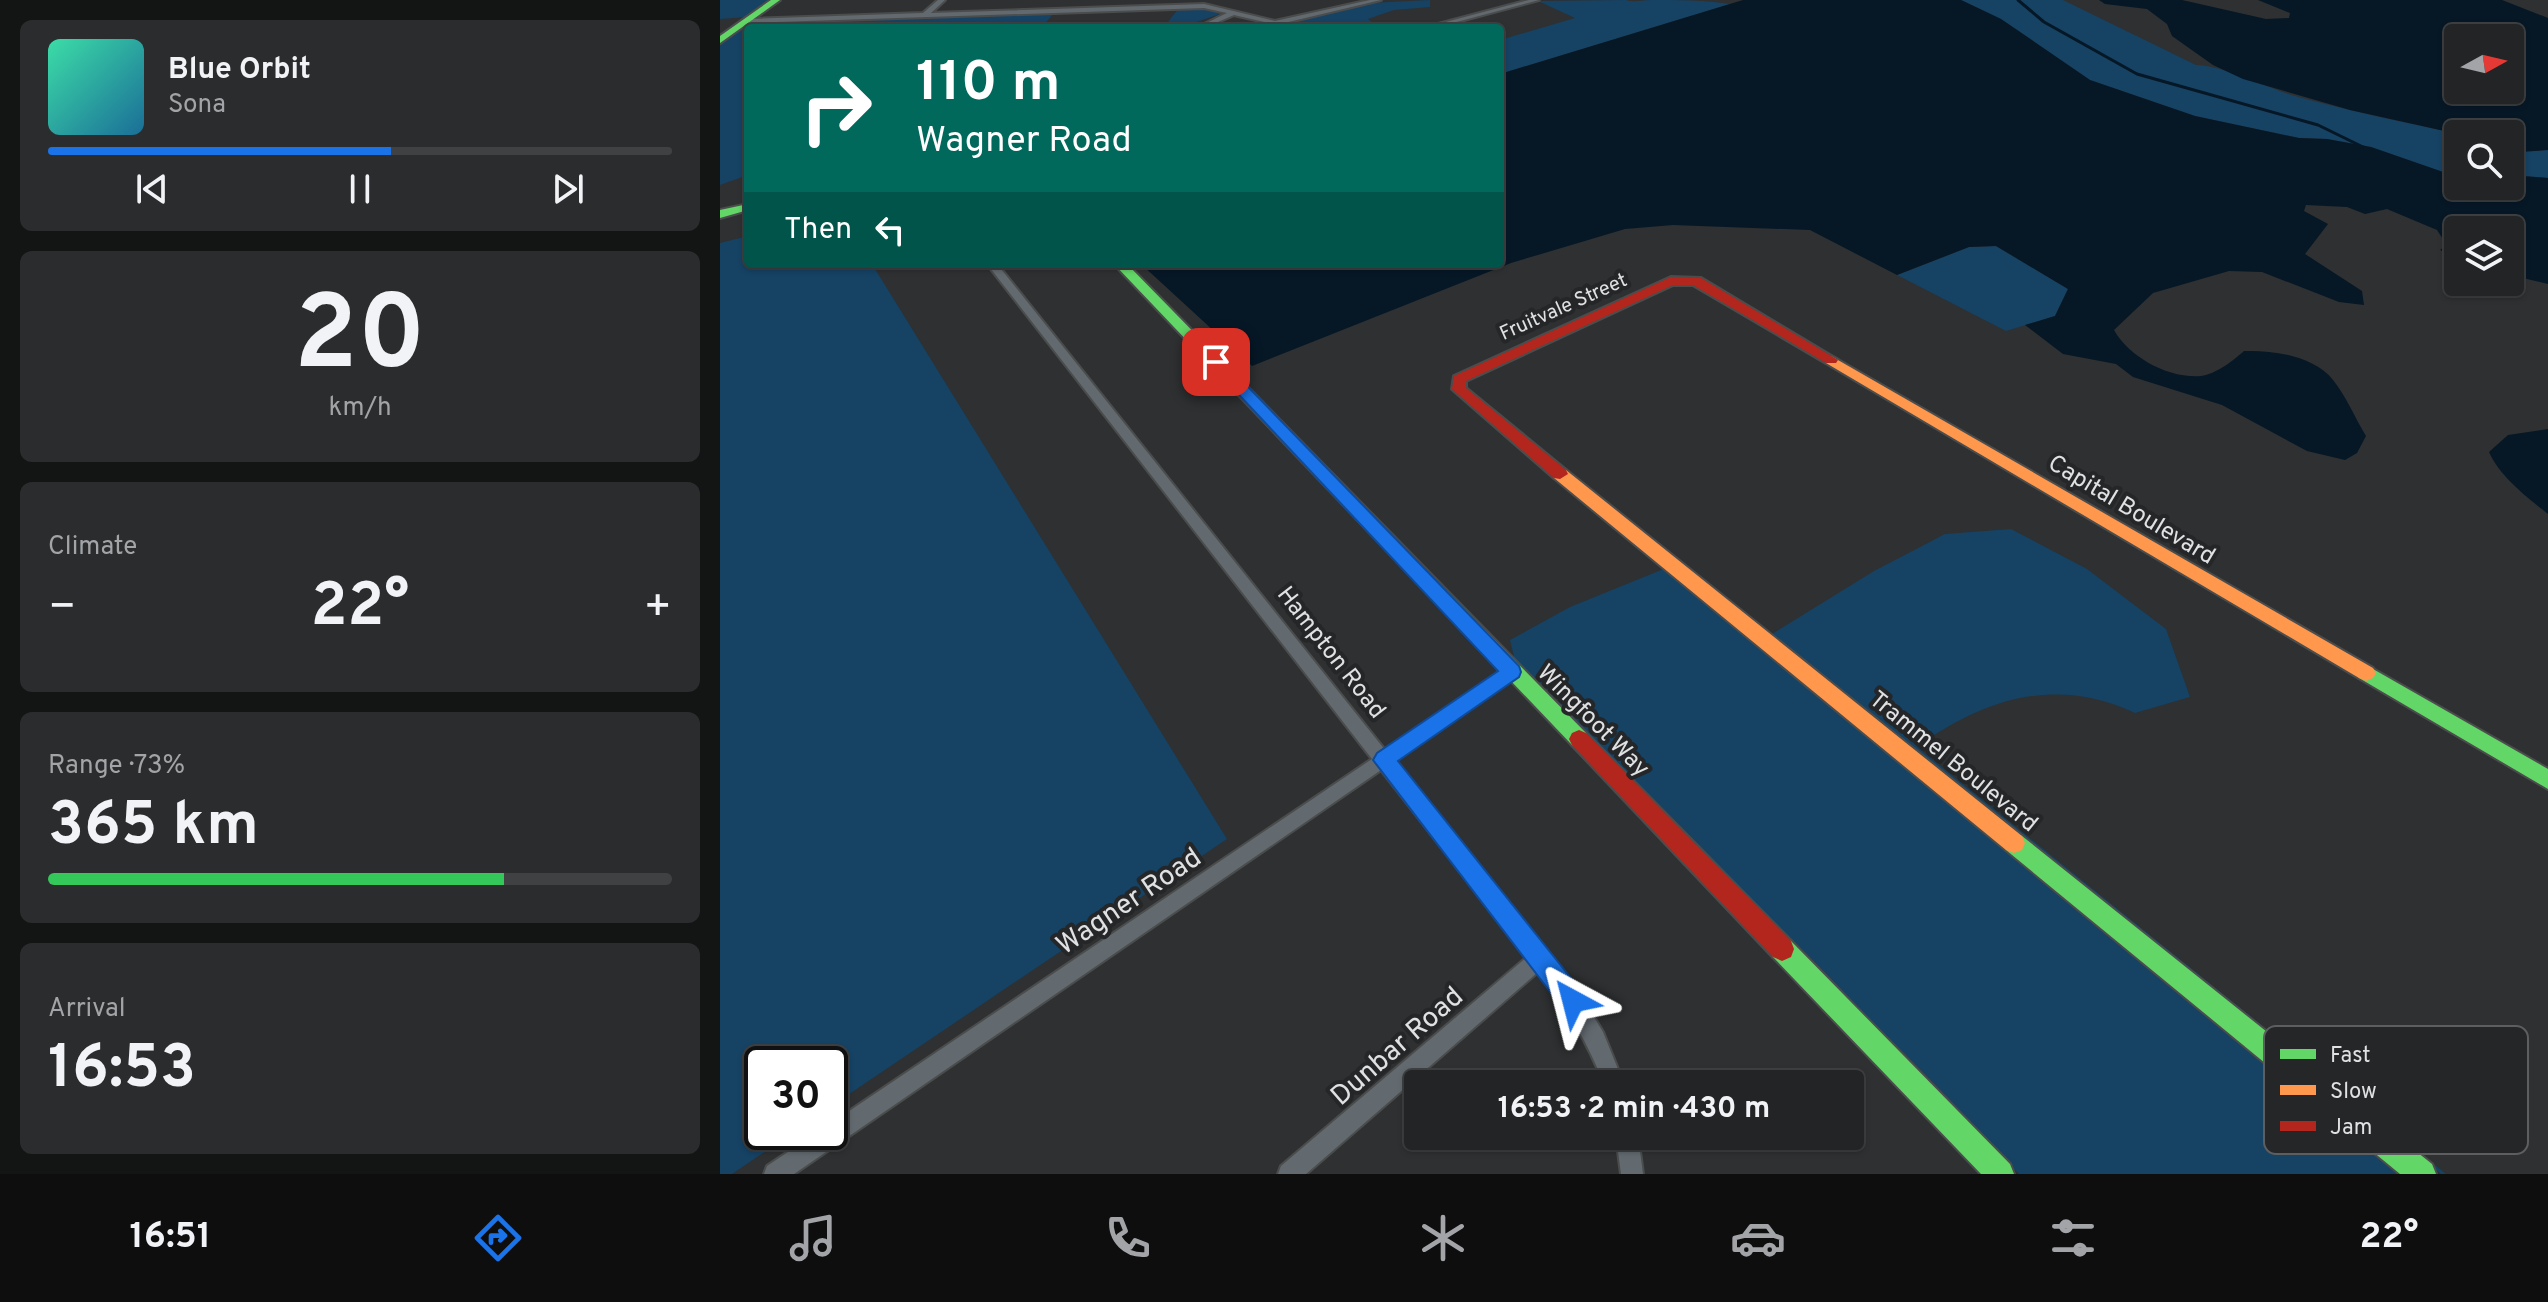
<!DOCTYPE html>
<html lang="en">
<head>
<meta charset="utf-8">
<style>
	body { margin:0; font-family:Overpass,sans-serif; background:#2a2c2d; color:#f1f3f6; height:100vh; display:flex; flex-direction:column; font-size:30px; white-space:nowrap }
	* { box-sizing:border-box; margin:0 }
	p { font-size:26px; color:#a2a4a7 }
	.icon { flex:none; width:44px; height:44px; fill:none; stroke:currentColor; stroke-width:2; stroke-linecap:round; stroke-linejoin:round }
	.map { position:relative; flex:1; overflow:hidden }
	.drawer { display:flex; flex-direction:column; gap:20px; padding:20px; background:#131414; width:720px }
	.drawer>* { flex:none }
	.hud { position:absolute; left:24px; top:24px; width:760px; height:244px; border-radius:8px; box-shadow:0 2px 6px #0004,0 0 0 2px #3f4142; background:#00695c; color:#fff; overflow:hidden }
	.needle { width:52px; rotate:82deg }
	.tools { position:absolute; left:1724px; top:24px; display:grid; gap:16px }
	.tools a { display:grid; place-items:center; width:80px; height:80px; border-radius:8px; background:#222425; box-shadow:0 2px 6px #0004,0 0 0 2px #3f4142; font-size:40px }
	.speed { position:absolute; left:24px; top:1046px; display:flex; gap:16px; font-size:40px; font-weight:700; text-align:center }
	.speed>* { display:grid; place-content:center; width:104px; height:104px; border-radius:50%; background:#222425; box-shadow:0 2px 6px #0004,0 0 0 2px #3f4142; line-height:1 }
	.speed .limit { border:4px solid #111; border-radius:12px; background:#fff; color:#111 }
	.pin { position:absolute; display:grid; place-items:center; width:68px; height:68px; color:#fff; margin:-34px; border-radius:16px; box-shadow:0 4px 12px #0006 }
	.me { position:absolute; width:88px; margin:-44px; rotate:322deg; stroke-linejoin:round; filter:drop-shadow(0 0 6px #0008) }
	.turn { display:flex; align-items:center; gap:28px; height:168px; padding:0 40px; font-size:36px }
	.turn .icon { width:104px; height:104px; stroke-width:2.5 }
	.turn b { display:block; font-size:56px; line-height:68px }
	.then { display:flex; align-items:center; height:76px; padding:0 40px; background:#0003; gap:16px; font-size:30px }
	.big { font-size:60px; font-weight:700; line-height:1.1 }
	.drawer .tile { flex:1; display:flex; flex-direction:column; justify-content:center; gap:12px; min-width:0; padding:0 28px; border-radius:12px; background:#2a2c2d }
	.drawer .dial { align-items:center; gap:0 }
	.dial b { font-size:104px; line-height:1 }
	.song { display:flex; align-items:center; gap:24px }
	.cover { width:96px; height:96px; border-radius:12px; background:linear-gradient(135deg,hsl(160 70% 55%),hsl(200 70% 35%)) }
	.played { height:8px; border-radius:4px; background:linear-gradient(90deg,#1a73e8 55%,#3f4142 55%) }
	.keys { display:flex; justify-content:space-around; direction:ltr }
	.heat { display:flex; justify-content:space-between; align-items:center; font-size:44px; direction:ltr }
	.charge { height:12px; border-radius:6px; background:linear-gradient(90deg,#34c759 73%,#3f4142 0) }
	.trip { position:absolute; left:684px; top:1070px; width:460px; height:80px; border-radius:8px; background:#222425; box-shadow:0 2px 6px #0004,0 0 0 2px #3f4142; font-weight:700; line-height:80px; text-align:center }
	.tabs { display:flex; height:128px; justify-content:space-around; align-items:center; background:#0e0e0f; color:#a2a4a7 }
	.tabs .icon { width:56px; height:56px }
	.tabs .current { color:#1a73e8 }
	.tabs b { font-size:36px; color:#f1f3f6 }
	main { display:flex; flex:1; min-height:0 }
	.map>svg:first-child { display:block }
	.green { fill:#164264 }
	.water { fill:#061726; fill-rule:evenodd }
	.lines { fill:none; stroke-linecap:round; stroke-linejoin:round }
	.stream { stroke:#061726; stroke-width:3 }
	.street-casing { stroke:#4b4c4c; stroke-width:4 }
	.fast-casing { stroke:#4b4c4c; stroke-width:4 }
	.slow-casing { stroke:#4b4c4c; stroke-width:4 }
	.jam-casing { stroke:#4b4c4c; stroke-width:4 }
	.street { fill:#626a70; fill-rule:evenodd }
	.fast { fill:#63d668; fill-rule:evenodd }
	.slow { fill:#ff974d; fill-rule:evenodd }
	.jam { fill:#b3261e; fill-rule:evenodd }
	.route { fill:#1a73e8; stroke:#114b97; stroke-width:2 }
	.labels { text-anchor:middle; stroke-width:8; stroke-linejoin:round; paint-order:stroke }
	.far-street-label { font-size:20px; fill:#e0e1e2; stroke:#242628 }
	.street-label { font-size:24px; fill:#e0e1e2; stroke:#242628 }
	.near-street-label { font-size:28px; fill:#e0e1e2; stroke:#242628 }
	.key { fill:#242628; stroke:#5c5e60; stroke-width:2 }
	.key-label { font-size:22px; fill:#e0e1e2 }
</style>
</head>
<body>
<main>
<section class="drawer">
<div class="tile">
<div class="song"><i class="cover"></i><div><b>Blue Orbit</b><p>Sona</p></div></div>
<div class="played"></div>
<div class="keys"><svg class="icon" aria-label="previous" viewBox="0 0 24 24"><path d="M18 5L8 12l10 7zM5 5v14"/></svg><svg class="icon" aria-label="pause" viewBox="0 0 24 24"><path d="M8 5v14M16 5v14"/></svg><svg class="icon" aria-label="next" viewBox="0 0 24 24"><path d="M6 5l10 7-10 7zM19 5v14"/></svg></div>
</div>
<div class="tile dial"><b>20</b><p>km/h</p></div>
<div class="tile"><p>Climate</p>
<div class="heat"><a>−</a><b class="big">22°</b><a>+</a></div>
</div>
<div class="tile"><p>Range · 73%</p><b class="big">365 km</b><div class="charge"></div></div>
<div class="tile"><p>Arrival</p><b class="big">16:53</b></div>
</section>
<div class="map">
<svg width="1828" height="1174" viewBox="0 0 1828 1174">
	<rect width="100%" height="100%" fill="#2e3031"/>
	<!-- green -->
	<path class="green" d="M0 0H52L27 17 0 19Z
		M710 0V7L674 10 648 19 659 28H568L561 23 649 3Z
		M906 0C915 3 921 0 931 0 956 0 986 0 1010 4L780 74V40L855 18 818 1Z
		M1241 0H1343L1476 65C1506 66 1544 87 1575 96 1629 111 1684 122 1738 134V173L1723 172 1651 147 1607 139 1579 138 1475 116 1370 80 1281 19Z
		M459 8H488L506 12 459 28H347L447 23Z
		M335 12 321 28H28V175L0 185V43L30 22Z
		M1790 147 1799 152 1828 150V178L1790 175Z
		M28 236V264H152L507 839 110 1107V1064H42V1132H74L12 1174H0V243Z
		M1276 246 1348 289 1335 316 1286 331 1177 275 1249 247Z
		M1291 529 1367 569 1446 629 1470 697 1415 713C1337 676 1265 698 1197 747L1726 1174H1721L1052 634 1154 571 1225 534Z
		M946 568 1683 1174H1299L795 661 790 640 850 607Z"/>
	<!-- water -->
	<path class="water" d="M1023 0H1241L1281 19 1370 80 1475 116 1579 138 1607 139 1651 147 1723 172 1738 173V186H1790V175L1828 178V284L1790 275V230H1738V258L1720 250 1727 245 1717 230 1667 209 1645 214 1627 207 1586 205 1584 211 1608 224 1585 254 1642 291 1644 305 1619 302 1542 272 1509 271 1433 293 1394 330C1409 357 1449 379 1481 376 1496 374 1513 361 1524 351 1553 350 1594 356 1613 380 1626 396 1635 418 1646 436L1637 453 1625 460 1587 451 1502 405 1413 377 1396 364 1343 354 1305 325 1335 316 1348 289 1276 246 1249 247 1177 275 1090 230 953 225 905 229 791 263 532 366 421 264H780V74Z
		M1379 0H1462L1546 19 1569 18 1570 13 1538 0H1782L1828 18V150L1799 152 1790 147V134H1738L1630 110 1523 79 1493 65 1452 36 1447 24 1427 9 1385 4ZM1738 38H1790V90H1738Z
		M1828 429V514C1807 497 1780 477 1769 452L1788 435Z"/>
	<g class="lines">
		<!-- stream -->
		<path class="stream" d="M1298 0 1324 22 1417 74 1598 125 1643 147"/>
		<defs>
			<path id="street" d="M218 0H225L211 13 484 4 555 21 650 0H661L560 24 565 28H558L553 24 514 15 484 28H476L507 13 484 8 28 23 25 21 28 19 203 13Z
				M809 0H819L714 28H703Z
				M267 264H277L665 750 787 668H797L800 672 797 676 674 761 860 994 883 1032 904 1084H884C866 1039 848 1010 818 972L586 1174H558L561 1166 807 957 661 770 74 1174H44L47 1166 98 1132H110V1124L652 759Z
				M896 1136H918L923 1174H901Z"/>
			<path id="fast" d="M51 0H60L0 43V36Z
				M28 204V210L0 218V210Z
				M394 264H407L866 733 869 739 866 745 859 748 852 745Z
				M1646 665 1828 769V789L1639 678 1636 673 1639 668Z
				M1294 833 1302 836 1712 1164 1716 1174H1680L1286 850 1283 843 1286 836Z
				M1062 937 1071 941 1290 1164 1294 1174H1261L1053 957 1050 949 1053 941Z"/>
			<path id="slow" d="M1111 356 1653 668 1656 673 1653 678 1646 681 1639 678 1106 363 1104 360Z
				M840 469 846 470 1302 836 1305 843 1302 850 1294 853 1286 850 834 478 832 474Z"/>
			<path id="jam" d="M951 277 981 278 1118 360 1116 363H1106L973 285H953L746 381V388L846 470 848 474 840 479 834 478 732 389 734 376Z
				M859 730 866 733 1071 941 1074 949 1071 957 1062 961 1053 957 852 745 849 739 852 733Z"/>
		</defs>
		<!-- street casing -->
		<use href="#street" class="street-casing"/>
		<!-- fast casing -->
		<use href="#fast" class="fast-casing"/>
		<!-- slow casing -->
		<use href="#slow" class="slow-casing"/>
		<!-- jam casing -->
		<use href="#jam" class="jam-casing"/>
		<!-- street -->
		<use href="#street" class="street"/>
		<!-- fast -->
		<use href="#fast" class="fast"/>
		<!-- slow -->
		<use href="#slow" class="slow"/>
		<!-- jam -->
		<use href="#jam" class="jam"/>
	</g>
	<!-- route -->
	<path class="route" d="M496 358 501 359 799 666 801 672 799 677 678 761 862 992 866 1001 862 1010 853 1014 844 1010 653 760 657 753 778 671 491 365 488 362Z"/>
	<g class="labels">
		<!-- far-street labels -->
		<g class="far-street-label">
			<text transform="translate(843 306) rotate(-24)" y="7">Fruitvale Street</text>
		</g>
		<!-- street labels -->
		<g class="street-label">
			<text transform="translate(1412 509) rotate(31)" y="8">Capital Boulevard</text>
			<text transform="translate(612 652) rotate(52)" y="8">Hampton Road</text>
			<text transform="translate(874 720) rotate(45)" y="8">Wingfoot Way</text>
			<text transform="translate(1234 761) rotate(39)" y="8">Trammel Boulevard</text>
		</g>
		<!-- near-street labels -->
		<g class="near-street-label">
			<text transform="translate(408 900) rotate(-34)" y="10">Wagner Road</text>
			<text transform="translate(676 1045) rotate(-41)" y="10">Dunbar Road</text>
		</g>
	</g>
	<!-- legend -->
	<rect x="1544" y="1026" width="264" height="128" rx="12" class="key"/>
	<rect x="1560" y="1049" width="36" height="10" fill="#63d668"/>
	<rect x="1560" y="1085" width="36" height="10" fill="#ff974d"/>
	<rect x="1560" y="1121" width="36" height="10" fill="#b3261e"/>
	<g class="key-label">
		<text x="1610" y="1062">Fast</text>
		<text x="1610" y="1098">Slow</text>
		<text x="1610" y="1134">Jam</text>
	</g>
</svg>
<div class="tools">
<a><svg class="needle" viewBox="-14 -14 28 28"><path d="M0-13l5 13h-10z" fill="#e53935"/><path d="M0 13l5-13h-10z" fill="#a2a4a7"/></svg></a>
<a><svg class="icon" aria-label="search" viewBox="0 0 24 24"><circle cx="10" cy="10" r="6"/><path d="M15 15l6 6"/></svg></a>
<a><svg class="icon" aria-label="layers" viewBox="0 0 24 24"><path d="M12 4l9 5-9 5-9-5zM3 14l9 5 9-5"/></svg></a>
</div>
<div class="speed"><div class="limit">30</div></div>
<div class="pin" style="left:496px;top:362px;background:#d93025"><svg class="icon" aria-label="arrive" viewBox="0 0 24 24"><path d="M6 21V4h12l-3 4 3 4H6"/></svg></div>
<svg class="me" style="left:853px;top:1001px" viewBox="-20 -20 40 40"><path d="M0-17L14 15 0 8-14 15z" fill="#1a73e8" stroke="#fff" stroke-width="4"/></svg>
<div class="trip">16:53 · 2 min · 430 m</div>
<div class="hud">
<div class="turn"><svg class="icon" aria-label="right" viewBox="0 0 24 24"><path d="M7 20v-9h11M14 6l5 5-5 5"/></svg><div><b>110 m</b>Wagner Road</div></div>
<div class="then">Then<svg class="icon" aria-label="left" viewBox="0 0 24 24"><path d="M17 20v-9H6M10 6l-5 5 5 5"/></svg></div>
</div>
</div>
</main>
<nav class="tabs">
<b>16:51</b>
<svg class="icon current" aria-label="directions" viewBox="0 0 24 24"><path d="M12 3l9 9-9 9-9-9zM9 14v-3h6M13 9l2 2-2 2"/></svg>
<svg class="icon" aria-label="music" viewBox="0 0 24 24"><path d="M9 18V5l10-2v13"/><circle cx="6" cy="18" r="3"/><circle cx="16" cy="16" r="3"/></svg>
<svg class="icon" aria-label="phone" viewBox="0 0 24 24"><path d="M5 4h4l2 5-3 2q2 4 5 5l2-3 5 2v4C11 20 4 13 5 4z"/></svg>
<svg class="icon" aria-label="climate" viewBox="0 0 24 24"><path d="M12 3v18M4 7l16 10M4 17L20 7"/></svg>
<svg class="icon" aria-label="car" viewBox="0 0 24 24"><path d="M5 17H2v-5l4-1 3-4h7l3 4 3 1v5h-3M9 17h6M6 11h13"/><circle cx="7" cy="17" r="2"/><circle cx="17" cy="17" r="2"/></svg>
<svg class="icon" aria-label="filters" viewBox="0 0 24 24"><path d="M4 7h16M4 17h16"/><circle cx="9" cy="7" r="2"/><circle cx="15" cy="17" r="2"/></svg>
<b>22°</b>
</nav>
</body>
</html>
